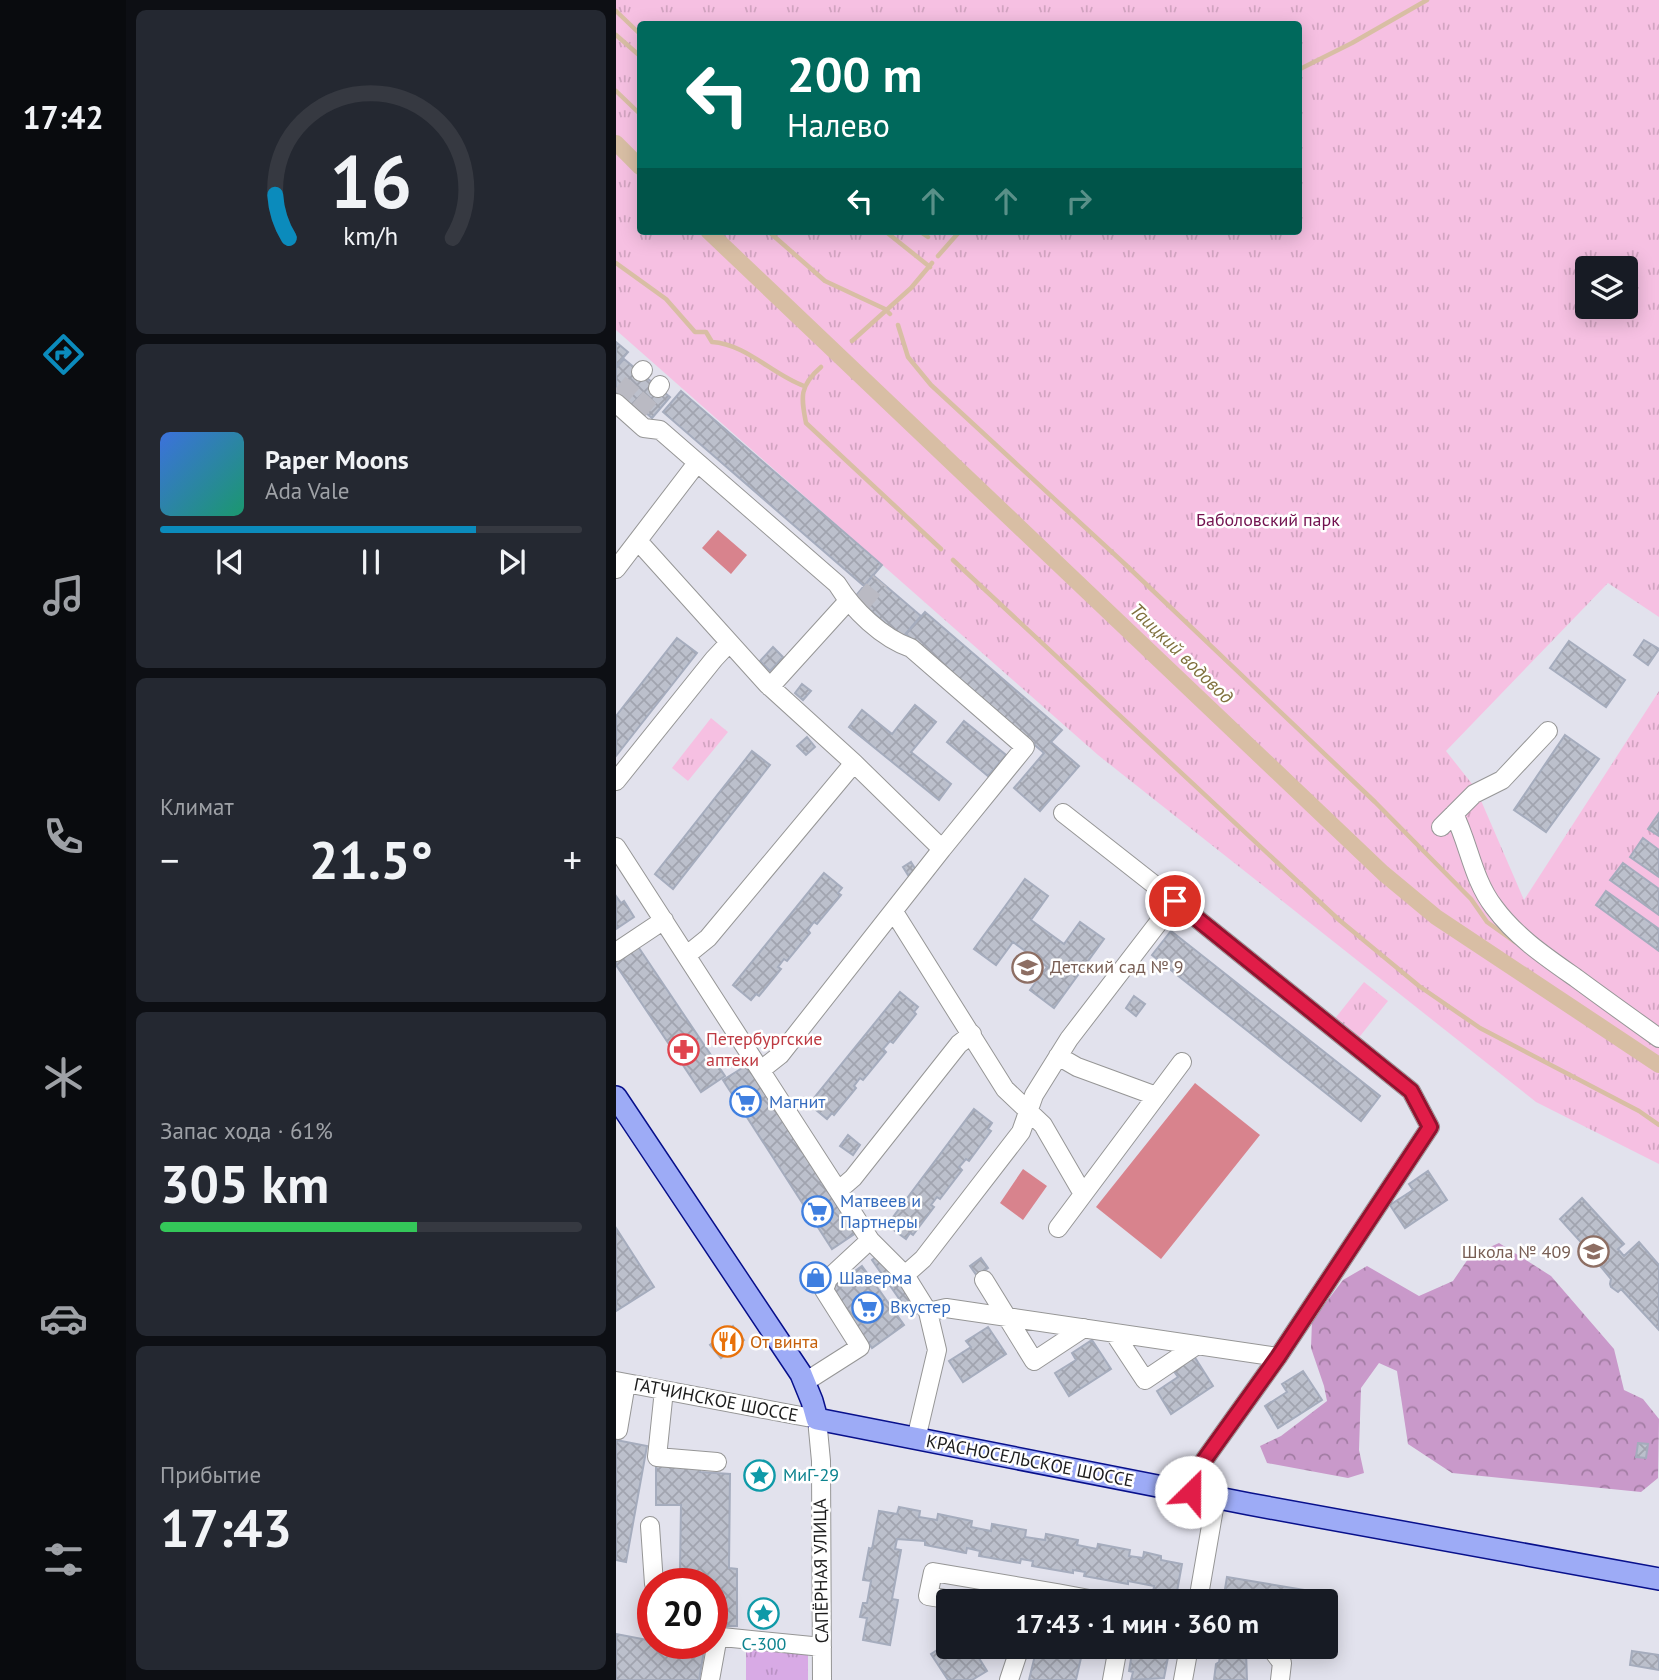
<!DOCTYPE html>
<html lang="ru">
<head>
<meta charset="utf-8">
<style>
	body { margin:0; font-family:"PT Sans",sans-serif; background:#242831; color:#f1f3f6; height:100vh; display:flex; flex-direction:column; font-size:26px; white-space:nowrap }
	* { box-sizing:border-box; margin:0 }
	p { font-size:23px; color:#9ea1a6 }
	.icon { flex:none; width:38px; height:38px; fill:none; stroke:currentColor; stroke-width:2; stroke-linecap:round; stroke-linejoin:round }
	.map { position:relative; flex:1; overflow:hidden }
	.side { display:flex; flex-direction:column; gap:10px; padding:10px; background:#0d0f14; width:490px }
	.side>* { flex:none }
	.hud { position:absolute; left:21px; top:21px; width:665px; height:214px; border-radius:7px; box-shadow:0 4px 18px #0003; background:#00695c; color:#fff; overflow:hidden }
	.tools { position:absolute; left:959px; top:256px; display:grid; gap:14px }
	.tools a { display:grid; place-items:center; width:63px; height:63px; border-radius:7px; background:#171b24; box-shadow:0 4px 18px #0003; font-size:35px }
	.speed { position:absolute; left:21px; top:1568px; display:flex; gap:14px; font-size:35px; font-weight:700; text-align:center }
	.speed>* { display:grid; place-content:center; width:91px; height:91px; border-radius:50%; background:#171b24; box-shadow:0 4px 18px #0003; line-height:1 }
	.speed .limit { border:10px solid #d22; background:#fff; color:#111 }
	.pin { position:absolute; display:grid; place-items:center; width:60px; height:60px; color:#fff; margin:-30px; border:4px solid #fff; border-radius:50%; box-shadow:0 2px 7px #0007 }
	.me { position:absolute; width:77px; margin:-38px; rotate:23deg; stroke-linejoin:round; filter:drop-shadow(0 0 5px #0008) }
	.turn { display:flex; align-items:center; gap:24px; height:147px; padding:0 35px; font-size:32px }
	.turn .icon { width:91px; height:91px; stroke-width:2.5 }
	.turn b { display:block; font-size:49px; line-height:60px }
	.lanes { display:flex; align-items:center; height:66px; padding:0 35px; background:#0003; justify-content:center; gap:35px; direction:ltr }
	.lanes .off { opacity:.35 }
	.big { font-size:52px; font-weight:800; line-height:1.1 }
	.side .widget { flex:1; display:flex; flex-direction:column; justify-content:center; gap:10px; min-width:0; padding:0 24px; border-radius:10px; background:#242831 }
	.side .dial { align-items:center; gap:0 }
	.dial svg { height:182px; overflow:visible; fill:none; stroke:#363941; stroke-width:7; stroke-linecap:round; text-anchor:middle }
	.dial text { fill:#f1f3f6; stroke:none }
	.song { display:flex; align-items:center; gap:21px }
	.cover { width:84px; height:84px; border-radius:10px; background:linear-gradient(135deg,hsl(220 70% 55%),hsl(160 70% 35%)) }
	.played { height:7px; border-radius:4px; background:linear-gradient(90deg,#0b8bbc 75%,#363941 75%) }
	.keys { display:flex; justify-content:space-around; direction:ltr }
	.heat { display:flex; justify-content:space-between; align-items:center; font-size:38px; direction:ltr }
	.charge { height:10px; border-radius:5px; background:linear-gradient(90deg,#34c759 61%,#363941 0) }
	.trip { position:absolute; left:320px; top:1589px; width:402px; height:70px; border-radius:7px; background:#171b24; box-shadow:0 4px 18px #0003; font-weight:800; line-height:70px; text-align:center }
	main { display:flex; flex:1; min-height:0 }
	.dock { display:flex; flex-direction:column; width:126px; justify-content:space-around; align-items:center; background:#090b0e; color:#9ea1a6 }
	.dock .icon { width:49px; height:49px }
	.dock .current { color:#0b8bbc }
	.dock b { font-size:32px; color:#f1f3f6 }
	.map>svg:first-child { display:block }
	.grass { fill:url(#grass-tufts) }
	.forest { fill:url(#forest-crowns) }
	.park { fill:url(#park-tufts); fill-rule:evenodd }
	.pitch { fill:#d8838d }
	.lines { fill:none; stroke-linecap:round; stroke-linejoin:round }
	.stream { stroke:#d8bea4; stroke-width:4.5 }
	.canal { stroke:#d8bea4; stroke-width:16 }
	.building { fill:url(#building-cross-hatch); stroke:#a5acbd; stroke-width:2 }
	.minor-tunnel { stroke:#babac3; stroke-width:18; stroke-dasharray:18 9; stroke-linecap:butt }
	.minor-casing { stroke:#969696; stroke-width:20 }
	.major-casing { stroke:#08108b; stroke-width:24 }
	.minor { stroke:#fff; stroke-width:18 }
	.major { stroke:#9dabf6; stroke-width:21 }
	.route-casing { stroke:#92132f; stroke-width:18 }
	.route { stroke:#e11d48; stroke-width:12 }
	.labels { text-anchor:middle; stroke-width:5; stroke-linejoin:round; paint-order:stroke }
	.park-label { font-size:18px; fill:#72114f; stroke:#fff }
	.education-label { font-size:18px; fill:#785e54; stroke:#fff; text-anchor:start }
	.health-label { font-size:18px; fill:#be3a42; stroke:#fff; text-anchor:start }
	.shop-label { font-size:18px; fill:#366cbe; stroke:#fff; text-anchor:start }
	.food-label { font-size:18px; fill:#c56008; stroke:#fff; text-anchor:start }
	.street-label { font-size:18px; fill:#1c1c1c; stroke:#fff }
	.culture-label { font-size:18px; fill:#0d838f; stroke:#fff; text-anchor:start }
	.water-label { font-size:19px; font-style:italic; fill:#80723f; stroke:#fff }
</style>
</head>
<body>
<main>
<nav class="dock">
<b>17:42</b>
<svg class="icon current" aria-label="directions" viewBox="0 0 24 24"><path d="M12 3l9 9-9 9-9-9zM9 14v-3h6M13 9l2 2-2 2"/></svg>
<svg class="icon" aria-label="music" viewBox="0 0 24 24"><path d="M9 18V5l10-2v13"/><circle cx="6" cy="18" r="3"/><circle cx="16" cy="16" r="3"/></svg>
<svg class="icon" aria-label="phone" viewBox="0 0 24 24"><path d="M5 4h4l2 5-3 2q2 4 5 5l2-3 5 2v4C11 20 4 13 5 4z"/></svg>
<svg class="icon" aria-label="climate" viewBox="0 0 24 24"><path d="M12 3v18M4 7l16 10M4 17L20 7"/></svg>
<svg class="icon" aria-label="car" viewBox="0 0 24 24"><path d="M5 17H2v-5l4-1 3-4h7l3 4 3 1v5h-3M9 17h6M6 11h13"/><circle cx="7" cy="17" r="2"/><circle cx="17" cy="17" r="2"/></svg>
<svg class="icon" aria-label="filters" viewBox="0 0 24 24"><path d="M4 7h16M4 17h16"/><circle cx="9" cy="7" r="2"/><circle cx="15" cy="17" r="2"/></svg>
</nav>
<section class="side">
<div class="widget dial"><svg viewBox="0 0 100 80">
<path d="M14 69A42 42 0 1 1 86 69"/>
<path d="M14 69A42 42 0 0 1 8 50" stroke="#0b8bbc"/>
<text x="50" y="56" font-size="32" font-weight="700">16</text>
<text x="50" y="72" font-size="11">km/h</text>
</svg></div>
<div class="widget">
<div class="song"><i class="cover"></i><div><b>Paper Moons</b><p>Ada Vale</p></div></div>
<div class="played"></div>
<div class="keys"><svg class="icon" aria-label="previous" viewBox="0 0 24 24"><path d="M18 5L8 12l10 7zM5 5v14"/></svg><svg class="icon" aria-label="pause" viewBox="0 0 24 24"><path d="M8 5v14M16 5v14"/></svg><svg class="icon" aria-label="next" viewBox="0 0 24 24"><path d="M6 5l10 7-10 7zM19 5v14"/></svg></div>
</div>
<div class="widget"><p>Климат</p>
<div class="heat"><a>−</a><b class="big">21.5°</b><a>+</a></div>
</div>
<div class="widget"><p>Запас хода · 61%</p><b class="big">305 km</b><div class="charge"></div></div>
<div class="widget"><p>Прибытие</p><b class="big">17:43</b></div>
</section>
<div class="map">
<svg width="1043" height="1680" viewBox="0 0 1043 1680">
	<defs>
		<pattern id="grass-tufts" width="24" height="20" patternUnits="userSpaceOnUse" patternTransform="scale(1.75)"><rect width="24" height="20" fill="#d8aae5"/><path d="M3 7l-1-3M5 7V3M7 7l1-3M15 17l-1-3M17 17v-4M19 17l1-3" fill="none" stroke="#b992c4"/></pattern>
		<pattern id="forest-crowns" width="20" height="18" patternUnits="userSpaceOnUse" patternTransform="scale(1.75)"><rect width="20" height="18" fill="#c999ca"/><path d="M2 6a3 3 0 1 1 6 0M12 15a3 3 0 1 1 6 0" fill="none" stroke="#a27ca3"/></pattern>
		<pattern id="park-tufts" width="24" height="20" patternUnits="userSpaceOnUse" patternTransform="scale(1.75)"><rect width="24" height="20" fill="#f6c0e2"/><path d="M3 7l-1-3M5 7V3M7 7l1-3M15 17l-1-3M17 17v-4M19 17l1-3" fill="none" stroke="#d2a4c1"/></pattern>
		<pattern id="building-cross-hatch" width="8" height="8" patternUnits="userSpaceOnUse" patternTransform="scale(1.75)"><rect width="8" height="8" fill="#bcc0cc"/><path d="M0 0l8 8M0 8l8-8" fill="none" stroke="#a1a4af"/></pattern>
	</defs>
	<rect width="100%" height="100%" fill="#e2e2ed"/>
	<!-- grass -->
	<path class="grass" d="M130 1647 192 1653V1680H130Z"/>
	<!-- forest -->
	<path class="forest" d="M883 1243 935 1276 998 1349 1008 1390 1027 1399 1043 1419 1042 1478 1025 1492 836 1473 792 1444 781 1371 763 1363 745 1388 743 1450 748 1473 732 1478 651 1463 644 1446 665 1436 711 1401 708 1386 695 1348 696 1321 727 1280 751 1266 803 1296 837 1281 854 1256Z"/>
	<!-- park -->
	<path class="park" d="M0 0H1043V617L992 583 830 751 860 789 908 900 1043 691V1164L920 1102 482 755 0 330ZM24 24H682V231H24ZM971 268H1010V306H971Z
		M95 718 112 732 72 781 56 768Z
		M748 982 772 1001 741 1040 717 1021Z"/>
	<!-- pitch -->
	<path class="pitch" d="M102 530 131 555 115 574 86 548Z
		M579 1083 644 1135 545 1259 480 1207Z
		M407 1169 431 1186 407 1220 384 1203Z"/>
	<g class="lines">
		<!-- stream -->
		<path class="stream" d="M0 11 24 34
			M0 35 24 56
			M682 70 736 43 811 0
			M0 91 24 114
			M152 231 209 281 269 309 274 314
			M269 231 314 267
			M303 231 312 237
			M322 256 344 231
			M0 263 50 299 79 332H90L96 342C130 344 157 375 188 386
			M282 325 292 357 315 385 511 566 759 802 855 899 871 922 899 942
			M236 341 295 288 316 263
			M205 367C183 386 185 397 190 423L325 549
			M337 560 722 919 803 986 864 1028 1023 1111 1043 1125"/>
		<!-- canal -->
		<path class="canal" d="M0 143 24 167
			M92 231 767 873 820 917 1043 1065"/>
	</g>
	<!-- building -->
	<path class="building" d="M0 342 12 352 0 366Z
		M8 359 54 397 36 418 30 413 27 416 0 392V368Z
		M65 391 266 565 248 586 47 412Z
		M257 575 305 616 286 638 239 597Z
		M309 612 446 730 435 742 463 766 424 811 398 788 428 753 290 634Z
		M61 638 81 653 0 756V716Z
		M1028 640 1043 649 1032 665 1018 655Z
		M953 641 1009 680 990 707 934 668Z
		M157 647 167 657 154 671 144 661Z
		M186 684 195 691 187 700 179 693Z
		M299 705 320 722 295 752 335 784 323 800 233 727 246 710 276 734Z
		M348 721 390 755 372 776 331 742Z
		M949 735 983 759 930 832 898 810Z
		M191 737 199 747 190 755 181 746Z
		M136 751 154 765 57 889 39 874Z
		M1043 813V836L1032 829Z
		M1027 838 1043 850V877L1014 857Z
		M295 862 300 870 292 875 287 867Z
		M1007 863 1043 889V915L994 880Z
		M208 873 226 888 222 893 225 895 201 924 198 922 192 930 194 933 171 961 168 959 162 967 165 969 143 996 140 994 135 1000 117 985Z
		M409 879 432 896 415 920 448 944 464 922 488 939 438 1008 414 990 431 967 397 942 380 965 358 949Z
		M990 891 1043 929V951L980 905Z
		M0 896 5 903 8 901 18 917 0 929Z
		M555 931 764 1096 745 1121 536 955Z
		M21 945 109 1076 85 1092 0 965V959Z
		M284 992 302 1007 298 1012 300 1014 277 1043 274 1041 267 1049 270 1052 247 1080 244 1078 238 1086 240 1088 218 1115 216 1113 211 1119 193 1104Z
		M518 996 529 1004 520 1016 510 1008Z
		M131 1065 240 1233 216 1249 107 1080Z
		M358 1109 376 1123 372 1129 375 1131 353 1161 350 1159 343 1167 346 1170 324 1199 321 1197 315 1205 318 1207 297 1235 294 1233 290 1239 271 1225Z
		M232 1135 244 1145 237 1155 224 1146Z
		M812 1171 831 1200 789 1228 774 1205 797 1190 793 1184Z
		M966 1198 1008 1244 1002 1249 1008 1256 1023 1242 1043 1265V1330L1005 1289 1002 1292 995 1287 994 1284 995 1279 981 1262 982 1261 944 1219Z
		M0 1228 38 1287 0 1311Z
		M264 1254 304 1311 296 1317 256 1260Z
		M365 1258 372 1268 361 1276 354 1266Z
		M246 1266 288 1325 256 1348 214 1289Z
		M200 1271 207 1281 200 1285 194 1275Z
		M117 1326 128 1340 105 1358 94 1345Z
		M372 1327 390 1354 347 1382 333 1361 355 1347 350 1341Z
		M476 1340 495 1369 453 1396 439 1373 460 1360 456 1353Z
		M578 1356 597 1386 555 1414 541 1391 562 1377 557 1370Z
		M687 1371 706 1400 662 1428 649 1406 671 1392 666 1384Z
		M0 1440 31 1446 10 1562 0 1560Z
		M1022 1443 1032 1444 1030 1458 1020 1457Z
		M40 1462 70 1466V1468H84V1472L114 1474 113 1568 121 1569V1626H96V1584H52V1572H64L65 1505H40Z
		M283 1507 304 1511 303 1517 321 1520 322 1514 356 1521 355 1527 375 1531 376 1524 410 1530 409 1537 429 1540 430 1534 462 1540 461 1545 481 1549 482 1544 514 1550 513 1556 527 1558 528 1552 545 1556V1560L566 1564 560 1597 537 1593 538 1586 512 1581V1584L468 1576 469 1572 457 1570V1573L416 1566 417 1561 405 1559 404 1563 363 1556 364 1551 351 1548 350 1553 309 1545V1541L281 1539 279 1549 285 1550 276 1599 282 1600 274 1645 247 1640 251 1618 244 1617 247 1603H251L255 1581 247 1580 253 1548 256 1549 263 1511 281 1514Z
		M611 1577 707 1593 706 1601H607Z
		M0 1634 37 1641V1643L88 1651 83 1680H0Z
		M332 1643V1647H356L371 1671 356 1680H332L315 1654Z
		M421 1647H456L467 1649 460 1680H413Z
		M517 1647H554L548 1678 515 1680 517 1672 513 1671Z
		M610 1647 630 1651 631 1680H598L600 1664 603 1662 605 1652 609 1653Z
		M1016 1651 1043 1655V1670L1014 1665Z"/>
	<g class="lines">
		<!-- minor-tunnel -->
		<path class="minor-tunnel" d="M5 396 25 372
			M22 411 42 388
			M246 603 264 581"/>
		<defs>
			<path id="minor" d="M25 372 27 370
				M42 388 44 385
				M0 403 28 428 44 430 221 584C237 610 266 638 295 648L409 747 326 849
				M22 541 151 684 238 763 326 849 164 1055 145 1070
				M0 569 81 463
				M154 687 232 601
				M0 781 98 659 113 643
				M447 813 559 901
				M838 814C853 844 857 880 878 907 900 937 930 957 960 978 987 998 1015 1018 1043 1038
				M825 827 858 794 886 780 932 731
				M0 847 254 1240 289 1275
				M278 912 389 1089 427 1125 467 1194
				M0 952 48 920
				M71 955 92 938 238 763
				M442 1056 461 1067 540 1096
				M223 1190 237 1178 343 1044 356 1034
				M442 1228 566 1062
				M368 1280 418 1361 468 1328
				M312 1312 330 1308 662 1357
				M498 1333 529 1380 581 1345
				M0 1381 201 1419 205 1461 206 1680
				M189 1382 244 1347 208 1290 212 1279 254 1240
				M48 1390 41 1457 101 1462
				M2 1430 10 1383
				M300 1439 321 1350 312 1312 289 1275 307 1259 405 1132 418 1095 453 1039 559 901 795 1091 814 1127 662 1357 589 1459 578 1478 575 1492
				M34 1526 38 1584
				M342 1601 312 1596 317 1572 441 1593
				M433 1601 441 1593 484 1601
				M582 1601 600 1497
				M96 1636 206 1647
				M654 1647 666 1663 664 1680
				M94 1680 102 1636
				M393 1680 404 1647
				M496 1680 502 1647
				M567 1680 573 1647"/>
			<path id="major" d="M0 1097 185 1374 196 1401 201 1419 633 1504 1043 1579"/>
		</defs>
		<!-- minor casing -->
		<use href="#minor" class="minor-casing"/>
		<!-- major casing -->
		<use href="#major" class="major-casing"/>
		<!-- minor -->
		<use href="#minor" class="minor"/>
		<!-- major -->
		<use href="#major" class="major"/>
	</g>
	<g class="lines">
		<defs>
			<path id="route" d="M559 901 795 1091 814 1127 662 1357 589 1459 578 1478 575 1492"/>
		</defs>
		<!-- route casing -->
		<use href="#route" class="route-casing"/>
		<!-- route -->
		<use href="#route" class="route"/>
	</g>
	<!-- icons -->
	<defs>
		<symbol id="school-ring" viewBox="-11 -11 22 22"><circle r="9.5" fill="#fff" stroke="#8d6e63" stroke-width="1.5"/><path d="M0-5L7-2L0 1L-7-2ZM-4 1L0 2.5L4 1V4Q0 6-4 4Z" fill="#8d6e63"/></symbol>
		<symbol id="pharmacy-ring" viewBox="-11 -11 22 22"><circle r="9.5" fill="#fff" stroke="#e0444e" stroke-width="1.5"/><path d="M-2-6h4v4h4v4h-4v4h-4v-4h-4v-4h4Z" fill="#e0444e"/></symbol>
		<symbol id="supermarket-ring" viewBox="-11 -11 22 22"><circle r="9.5" fill="#fff" stroke="#3f7fe0" stroke-width="1.5"/><path d="M-6-5.5h2.5l.6 2H6L4.5 2H-2.5L-4.4-4H-6ZM-1.5 3.2a1.3 1.3 0 1 0 .1 0ZM3 3.2a1.3 1.3 0 1 0 .1 0Z" fill="#3f7fe0"/></symbol>
		<symbol id="shop-ring" viewBox="-11 -11 22 22"><circle r="9.5" fill="#fff" stroke="#3f7fe0" stroke-width="1.5"/><path d="M-5-2.5h2.3a2.7 3.5 0 0 1 5.4 0H5L5.5 6h-11ZM-1.5-2.5h3a1.5 2.3 0 0 0-3 0Z" fill="#3f7fe0"/></symbol>
		<symbol id="restaurant-ring" viewBox="-11 -11 22 22"><circle r="9.5" fill="#fff" stroke="#e8710a" stroke-width="1.5"/><path d="M-5-6h1v4h1v-4h1v4h1v-4h1v5L-1.5 .5V6h-2V.5L-5-1ZM5-6V6H3V1.5H1.5Q1.5-4 5-6Z" fill="#e8710a"/></symbol>
		<symbol id="sight-ring" viewBox="-11 -11 22 22"><circle r="9.5" fill="#fff" stroke="#0f9aa8" stroke-width="1.5"/><path d="M0-6L1.8-2.2L6-1.7L2.9 1.2L3.7 5.4L0 3.3L-3.7 5.4L-2.9 1.2L-6-1.7L-1.8-2.2Z" fill="#0f9aa8"/></symbol>
	</defs>
	<g fill-rule="evenodd">
		<use href="#school-ring" x="394" y="950" width="35" height="35"/>
		<use href="#pharmacy-ring" x="50" y="1032" width="35" height="35"/>
		<use href="#supermarket-ring" x="112" y="1084" width="35" height="35"/>
		<use href="#supermarket-ring" x="184" y="1194" width="35" height="35"/>
		<use href="#school-ring" x="960" y="1234" width="35" height="35"/>
		<use href="#shop-ring" x="182" y="1260" width="35" height="35"/>
		<use href="#supermarket-ring" x="234" y="1290" width="35" height="35"/>
		<use href="#restaurant-ring" x="94" y="1324" width="35" height="35"/>
		<use href="#sight-ring" x="126" y="1458" width="35" height="35"/>
		<use href="#sight-ring" x="130" y="1596" width="35" height="35"/>
	</g>
	<g class="labels">
		<!-- park labels -->
		<g class="park-label">
			<text x="652" y="526">Баболовский парк</text>
		</g>
		<!-- education labels -->
		<g class="education-label">
			<text x="434" y="973">Детский сад № 9</text>
			<text x="955" y="1258" text-anchor="end">Школа № 409</text>
		</g>
		<!-- health labels -->
		<g class="health-label">
			<text x="90" y="1045">Петербургские<tspan x="90" dy="21">аптеки</tspan></text>
		</g>
		<!-- shop labels -->
		<g class="shop-label">
			<text x="153" y="1108">Магнит</text>
			<text x="224" y="1207">Матвеев и<tspan x="224" dy="21">Партнеры</tspan></text>
			<text x="223" y="1284">Шаверма</text>
			<text x="274" y="1313">Вкустер</text>
		</g>
		<!-- food labels -->
		<g class="food-label">
			<text x="134" y="1348">От винта</text>
		</g>
		<!-- street labels -->
		<g class="street-label">
			<text transform="translate(100 1400) rotate(11)" y="6">ГАТЧИНСКОЕ ШОССЕ</text>
			<text transform="translate(414 1461) rotate(11)" y="6">КРАСНОСЕЛЬСКОЕ ШОССЕ</text>
			<text transform="translate(205 1571) rotate(-91)" y="6">САПЁРНАЯ УЛИЦА</text>
		</g>
		<!-- culture labels -->
		<g class="culture-label">
			<text x="167" y="1481">МиГ-29</text>
			<text x="148" y="1650" text-anchor="middle">С-300</text>
		</g>
		<!-- water labels -->
		<g class="water-label">
			<text transform="translate(566 653) rotate(44)" y="7">Таицкий водовод</text>
		</g>
	</g>
</svg>
<div class="tools">
<a><svg class="icon" aria-label="layers" viewBox="0 0 24 24"><path d="M12 4l9 5-9 5-9-5zM3 14l9 5 9-5"/></svg></a>
</div>
<div class="speed"><div class="limit">20</div></div>
<div class="pin" style="left:559px;top:901px;background:#d93025"><svg class="icon" aria-label="arrive" viewBox="0 0 24 24"><path d="M6 21V4h12l-3 4 3 4H6"/></svg></div>
<svg class="me" style="left:575px;top:1492px" viewBox="-20 -20 40 40"><circle r="19" fill="#fff"/><path d="M0-13L10 11 0 6-10 11z" fill="#e11d48"/></svg>
<div class="trip">17:43 · 1 мин · 360 m</div>
<div class="hud">
<div class="turn"><svg class="icon" aria-label="left" viewBox="0 0 24 24"><path d="M17 20v-9H6M10 6l-5 5 5 5"/></svg><div><b>200 m</b>Налево</div></div>
<div class="lanes"><svg class="icon" aria-label="left" viewBox="0 0 24 24"><path d="M17 20v-9H6M10 6l-5 5 5 5"/></svg><svg class="icon off" aria-label="ahead" viewBox="0 0 24 24"><path d="M12 20V5M6 11l6-6 6 6"/></svg><svg class="icon off" aria-label="ahead" viewBox="0 0 24 24"><path d="M12 20V5M6 11l6-6 6 6"/></svg><svg class="icon off" aria-label="right" viewBox="0 0 24 24"><path d="M7 20v-9h11M14 6l5 5-5 5"/></svg></div>
</div>
</div>
</main>
</body>
</html>
